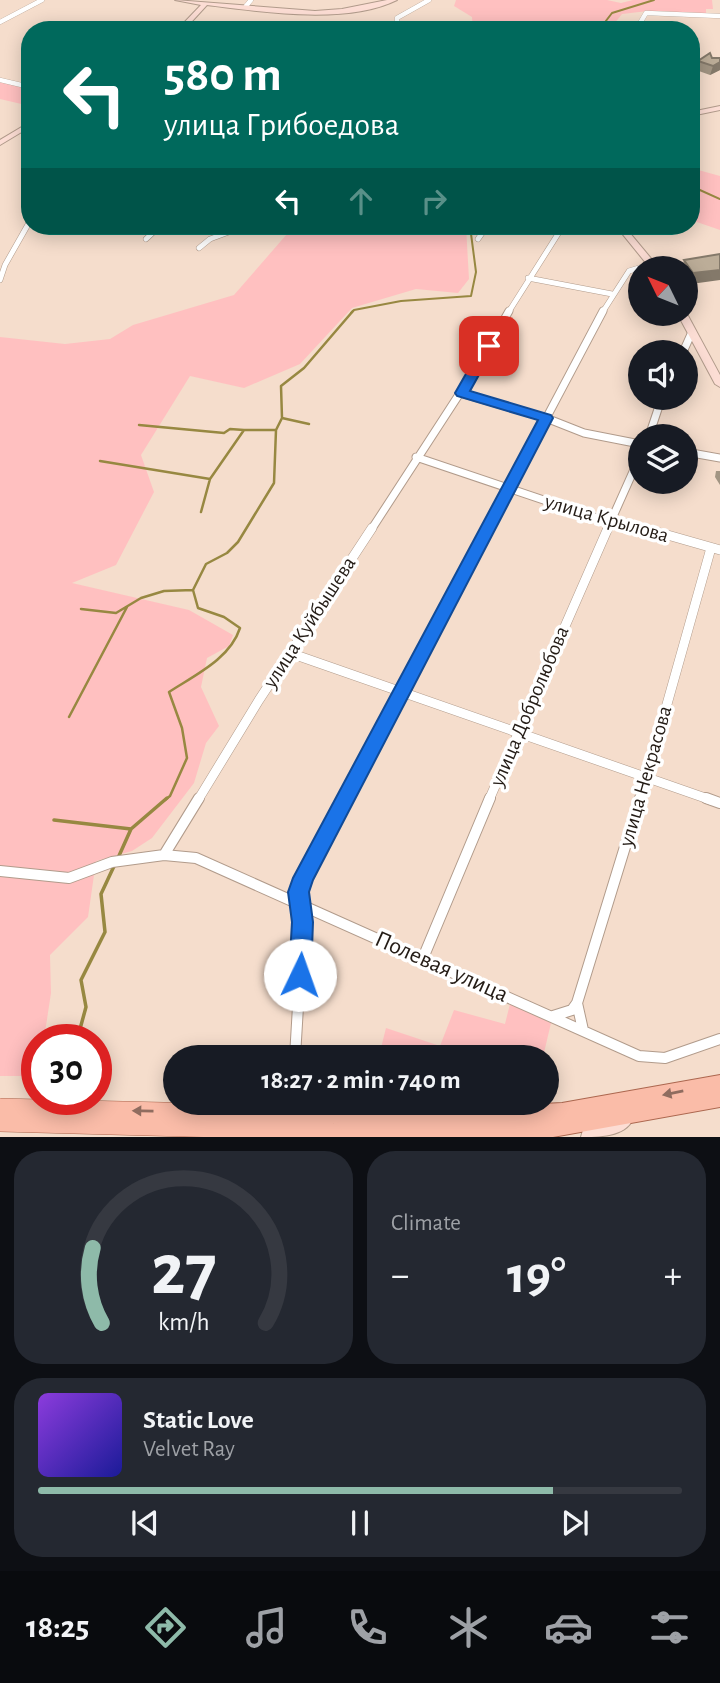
<!DOCTYPE html>
<html lang="en">
<head>
<meta charset="utf-8">
<style>
	body { margin:0; font-family:"Alegreya Sans",sans-serif; background:#242831; color:#f1f3f6; height:100vh; display:flex; flex-direction:column; font-size:26px; white-space:nowrap }
	* { box-sizing:border-box; margin:0 }
	p { font-size:23px; color:#9ea1a6 }
	.icon { flex:none; width:38px; height:38px; fill:none; stroke:currentColor; stroke-width:2; stroke-linecap:round; stroke-linejoin:round }
	.map { position:relative; height:1137px; overflow:hidden }
	.sheet { display:flex; flex-direction:column; gap:14px; padding:14px; background:#0d0f14; flex:1 }
	.sheet>* { flex:none }
	.guide { position:absolute; left:21px; top:21px; width:679px; height:214px; border-radius:28px; box-shadow:0 4px 18px #0003; background:#00695c; color:#fff; overflow:hidden }
	.needle { width:46px; rotate:313deg }
	.fabs { position:absolute; left:628px; top:256px; display:grid; gap:14px }
	.fabs a { display:grid; place-items:center; width:70px; height:70px; border-radius:50%; background:#171b24; box-shadow:0 4px 18px #0003; font-size:35px }
	.speed { position:absolute; left:21px; top:1024px; display:flex; gap:14px; font-size:35px; font-weight:700; text-align:center }
	.speed>* { display:grid; place-content:center; width:91px; height:91px; border-radius:50%; background:#171b24; box-shadow:0 4px 18px #0003; line-height:1 }
	.speed .limit { border:10px solid #d22; background:#fff; color:#111 }
	.pin { position:absolute; display:grid; place-items:center; width:60px; height:60px; color:#fff; margin:-30px; border-radius:14px; box-shadow:0 4px 10px #0006 }
	.me { position:absolute; width:77px; margin:-38px; rotate:3deg; stroke-linejoin:round; filter:drop-shadow(0 0 5px #0008) }
	.turn { display:flex; align-items:center; gap:24px; height:147px; padding:0 28px; font-size:32px }
	.turn .icon { width:91px; height:91px; stroke-width:2.5 }
	.turn b { display:block; font-size:49px; line-height:60px }
	.lanes { display:flex; align-items:center; height:66px; padding:0 28px; background:#0003; justify-content:center; gap:35px; direction:ltr }
	.lanes .off { opacity:.35 }
	.big { font-size:52px; font-weight:600; line-height:1.1 }
	.sheet .tile { flex:1; display:flex; flex-direction:column; justify-content:center; gap:10px; min-width:0; padding:0 24px; border-radius:28px; background:#242831 }
	.sheet .dial { align-items:center; gap:0 }
	.dial svg { height:182px; overflow:visible; fill:none; stroke:#363941; stroke-width:7; stroke-linecap:round; text-anchor:middle }
	.dial text { fill:#f1f3f6; stroke:none }
	.song { display:flex; align-items:center; gap:21px }
	.cover { width:84px; height:84px; border-radius:10px; background:linear-gradient(135deg,hsl(270 70% 55%),hsl(240 70% 35%)) }
	.played { height:7px; border-radius:4px; background:linear-gradient(90deg,#8ebaa9 80%,#363941 80%) }
	.keys { display:flex; justify-content:space-around; direction:ltr }
	.heat { display:flex; justify-content:space-between; align-items:center; font-size:38px; direction:ltr }
	.sheet .tiles { flex:1; display:grid; gap:14px; grid-template-columns:1fr 1fr }
	.tile:last-child { grid-column:span 2 }
	.trip { position:absolute; left:163px; top:1045px; width:396px; height:70px; border-radius:35px; background:#171b24; box-shadow:0 4px 18px #0003; font-weight:600; line-height:70px; text-align:center }
	.tabs { display:flex; height:112px; justify-content:space-around; align-items:center; background:#090b0e; color:#9ea1a6 }
	.tabs .icon { width:49px; height:49px }
	.tabs .on { color:#8ebaa9 }
	.tabs b { font-size:32px; color:#f1f3f6 }
	.map>svg:first-child { display:block }
	.green { fill:#ffc0c0 }
	.lines { fill:none; stroke-linecap:round; stroke-linejoin:round }
	.stream-far2 { stroke:#978841; stroke-width:2 }
	.stream-far1 { stroke:#978841; stroke-width:2.5 }
	.stream { stroke:#978841; stroke-width:3.5 }
	.street-far4-casing { stroke:#b19b8b; stroke-width:5 }
	.street-far3-casing { stroke:#b19b8b; stroke-width:6 }
	.street-far2-casing { stroke:#b19b8b; stroke-width:9 }
	.street-far1-casing { stroke:#b19b8b; stroke-width:10 }
	.street-casing { stroke:#b19b8b; stroke-width:12 }
	.secondary-casing { stroke:#b19b8b; stroke-width:2 }
	.primary-casing { stroke:#ac674f; stroke-width:2 }
	.street-far4 { stroke:#fff; stroke-width:4.5 }
	.street-far3 { stroke:#fff; stroke-width:5 }
	.street-far2 { stroke:#fff; stroke-width:7 }
	.street-far1 { stroke:#fff; stroke-width:9 }
	.street { stroke:#fff; stroke-width:10 }
	.secondary { fill:#fcddd4; fill-rule:evenodd }
	.primary { fill:#fabca8; fill-rule:evenodd }
	.primary-bridge-casing { stroke:#ac674f; stroke-width:18; stroke-linecap:butt }
	.primary-bridge { stroke:#fabca8; stroke-width:17 }
	.wall { fill:#a29583 }
	.shaded-wall { fill:#84796a }
	.building { fill:#bcad98; stroke:#84796a; stroke-width:2 }
	.oneway { fill:#8f6c5f }
	.route { fill:#1a73e8; stroke:#114b97; stroke-width:2 }
	.labels { text-anchor:middle; stroke-width:7; stroke-linejoin:round; paint-order:stroke }
	.street-label { font-size:21px; fill:#241c16; stroke:#fff }
	.near-street-label { font-size:24px; fill:#241c16; stroke:#fff }
</style>
</head>
<body>
<div class="map">
<svg width="720" height="1137" viewBox="0 0 720 1137">
	<rect width="100%" height="100%" fill="#f5ddcc"/>
	<!-- green -->
	<path class="green" d="M456 0H607L621 3 633 0H712L713 9H706V15L648 11 622 14 614 24 632 30H473L472 17 454 6Z
		M0 81 30 88V106L0 99Z
		M691 168 720 176V230L691 220Z
		M300 226H466L469 279 458 293 416 289 352 308 300 364 244 388 190 376 141 455 154 492 116 565 72 583 189 610 233 635 229 646 207 658 201 687 219 726 206 743 194 783 152 838 132 851 96 861 88 917 50 955 51 993 44 1039 37 1040V1076H0V337L65 344 110 339 133 325 234 295 287 234Z
		M510 1004 551 1023 543 1057 379 1056 386 1028 440 1046 454 1010 505 1024Z"/>
	<g class="lines">
		<!-- stream-far2 -->
		<path class="stream-far2" d="M599 30 612 13 654 0
			M691 186 720 199
			M351 313 354 310 401 301 471 296 476 272 470 226"/>
		<!-- stream-far1 -->
		<path class="stream-far1" d="M282 418 309 424
			M139 425 224 433 230 429 244 430
			M100 461 210 479
			M201 512 210 479 244 430H276
			M81 609 116 613 141 598 164 591 193 590
			M69 717 127 607
			M165 800 170 796 187 758 182 728 169 692C195 675 230 659 240 628L224 617 198 608 193 590 206 564 227 553 238 542 274 483 276 430 282 418 281 386 304 368 353 311"/>
		<!-- stream -->
		<path class="stream" d="M54 820 131 829
			M118 858 131 829 167 798
			M77 1040 86 1007 81 980 105 932 101 894 115 864"/>
		<defs>
			<path id="street-far4" d="M246 6 251 0
				M0 22 42 0
				M402 30 397 24V18L429 0
				M636 30 646 13 720 16
				M0 80 30 87"/>
			<path id="street-far3" d="M146 239 160 226
				M478 239 487 226
				M199 248 210 239 245 226
				M528 278 612 294
				M0 280 5 265 30 221
				M508 313 563 226
				M602 313 629 271 652 264"/>
			<path id="street-far2" d="M683 352 692 332
				M462 393 509 311
				M649 436 662 397
				M686 452 720 458
				M416 457 597 518 612 519 649 530
				M371 530 460 393 546 418 584 433 640 444
				M487 530 603 311
				M607 530 640 456"/>
			<path id="street-far1" d="M643 528 720 550
				M290 653 711 800
				M198 800 259 700 372 528
				M344 800 488 528
				M489 800 608 528
				M640 800 711 548"/>
			<path id="street" d="M706 798 720 803
				M164 855 199 798
				M0 871 69 878 112 862 164 855 196 858 639 1056 665 1058 720 1039
				M423 958 490 798
				M577 1003 640 798
				M553 1016 572 1010 577 1003 583 1030
				M295 1057 303 922 299 892 303 878 345 798
				M246 1131 262 1102"/>
			<path id="secondary" d="M175 0 315 11 342 9 387 0H397C347 25 261 12 207 5L184 30H177L201 5Z
				M720 106V110L691 116V112Z
				M30 122V127L0 145V140Z
				M616 226H624L659 268H650Z
				M686 312 720 375V387L715 384 677 313Z
				M624 1110 630 1113 633 1119C625 1137 598 1137 581 1137L583 1130Z"/>
			<path id="primary" d="M720 1075V1107L553 1137H326L324 1132 327 1126 332 1123 328 1121 325 1115 328 1109 334 1106 460 1108 562 1103Z"/>
		</defs>
		<!-- street-far4 casing -->
		<use href="#street-far4" class="street-far4-casing"/>
		<!-- street-far3 casing -->
		<use href="#street-far3" class="street-far3-casing"/>
		<!-- street-far2 casing -->
		<use href="#street-far2" class="street-far2-casing"/>
		<!-- street-far1 casing -->
		<use href="#street-far1" class="street-far1-casing"/>
		<!-- street casing -->
		<use href="#street" class="street-casing"/>
		<!-- secondary casing -->
		<use href="#secondary" class="secondary-casing"/>
		<!-- primary casing -->
		<use href="#primary" class="primary-casing"/>
		<!-- street-far4 -->
		<use href="#street-far4" class="street-far4"/>
		<!-- street-far3 -->
		<use href="#street-far3" class="street-far3"/>
		<!-- street-far2 -->
		<use href="#street-far2" class="street-far2"/>
		<!-- street-far1 -->
		<use href="#street-far1" class="street-far1"/>
		<!-- street -->
		<use href="#street" class="street"/>
		<!-- secondary -->
		<use href="#secondary" class="secondary"/>
		<!-- primary -->
		<use href="#primary" class="primary"/>
		<defs>
			<path id="primary-bridge" d="M0 1107 334 1115
				M0 1123 333 1132"/>
		</defs>
		<!-- primary-bridge casing -->
		<use href="#primary-bridge" class="primary-bridge-casing"/>
		<!-- primary-bridge -->
		<use href="#primary-bridge" class="primary-bridge"/>
	</g>
	<!-- wall -->
	<path class="wall" d="M712 58H720V70L710 75 696 70 698 61Z
		M720 254 691 284 686 277V268H682L684 260Z
		M716 471H720V485L715 477Z"/>
	<!-- shaded-wall -->
	<path class="shaded-wall" d="M720 62V70L710 75 713 66Z
		M720 270V280L691 284 693 273Z"/>
	<!-- building -->
	<path class="building" d="M281 23 308 24 307 30H280Z
		M710 53 712 58H720V62L713 66 698 61Z
		M720 254V270L693 273 684 260Z"/>
	<!-- one-way arrows -->
	<defs><path id="oneway-solid" d="M-6-.8H1V-3.2L6.5 0L1 3.2V.8H-6Z" transform="scale(1.75)"/></defs>
	<g class="oneway">
		<use href="#oneway-solid" transform="translate(673 1093) rotate(169)"/>
		<use href="#oneway-solid" transform="translate(143 1111) rotate(-179)"/>
	</g>
	<!-- route -->
	<path class="route" d="M489 342 495 346 470 391 551 415 553 418 313 880 309 892 313 922 311 975 308 982 300 986 293 982 289 975 292 922 288 892 293 878 538 420 457 396 455 393 482 346Z"/>
	<g class="labels">
		<!-- street labels -->
		<g class="street-label">
			<text transform="translate(607 518) rotate(16)" y="7">улица Крылова</text>
			<text transform="translate(309 622) rotate(-57)" y="7">улица Куйбышева</text>
			<text transform="translate(529 706) rotate(-67)" y="7">улица Добролюбова</text>
			<text transform="translate(645 776) rotate(-74)" y="7">улица Некрасова</text>
		</g>
		<!-- near-street labels -->
		<g class="near-street-label">
			<text transform="translate(442 966) rotate(24)" y="8">Полевая улица</text>
		</g>
	</g>
</svg>
<div class="fabs">
<a><svg class="needle" viewBox="-14 -14 28 28"><path d="M0-13l5 13h-10z" fill="#e53935"/><path d="M0 13l5-13h-10z" fill="#9ea1a6"/></svg></a>
<a><svg class="icon" aria-label="sound" viewBox="0 0 24 24"><path d="M4 9h4l5-4v14l-5-4H4zM17 9q2 3 0 6"/></svg></a>
<a><svg class="icon" aria-label="layers" viewBox="0 0 24 24"><path d="M12 4l9 5-9 5-9-5zM3 14l9 5 9-5"/></svg></a>
</div>
<div class="speed"><div class="limit">30</div></div>
<div class="pin" style="left:489px;top:346px;background:#d93025"><svg class="icon" aria-label="arrive" viewBox="0 0 24 24"><path d="M6 21V4h12l-3 4 3 4H6"/></svg></div>
<svg class="me" style="left:300px;top:975px" viewBox="-20 -20 40 40"><circle r="19" fill="#fff"/><path d="M0-13L10 11 0 6-10 11z" fill="#1a73e8"/></svg>
<div class="trip">18:27 · 2 min · 740 m</div>
<div class="guide">
<div class="turn"><svg class="icon" aria-label="left" viewBox="0 0 24 24"><path d="M17 20v-9H6M10 6l-5 5 5 5"/></svg><div><b>580 m</b>улица Грибоедова</div></div>
<div class="lanes"><svg class="icon" aria-label="left" viewBox="0 0 24 24"><path d="M17 20v-9H6M10 6l-5 5 5 5"/></svg><svg class="icon off" aria-label="ahead" viewBox="0 0 24 24"><path d="M12 20V5M6 11l6-6 6 6"/></svg><svg class="icon off" aria-label="right" viewBox="0 0 24 24"><path d="M7 20v-9h11M14 6l5 5-5 5"/></svg></div>
</div>
</div>
<section class="sheet">
<div class="tiles">
<div class="tile dial"><svg viewBox="0 0 100 80">
<path d="M14 69A42 42 0 1 1 86 69"/>
<path d="M14 69A42 42 0 0 1 10 36" stroke="#8ebaa9"/>
<text x="50" y="56" font-size="32" font-weight="700">27</text>
<text x="50" y="72" font-size="11">km/h</text>
</svg></div>
<div class="tile"><p>Climate</p>
<div class="heat"><a>−</a><b class="big">19°</b><a>+</a></div>
</div>
<div class="tile">
<div class="song"><i class="cover"></i><div><b>Static Love</b><p>Velvet Ray</p></div></div>
<div class="played"></div>
<div class="keys"><svg class="icon" aria-label="previous" viewBox="0 0 24 24"><path d="M18 5L8 12l10 7zM5 5v14"/></svg><svg class="icon" aria-label="pause" viewBox="0 0 24 24"><path d="M8 5v14M16 5v14"/></svg><svg class="icon" aria-label="next" viewBox="0 0 24 24"><path d="M6 5l10 7-10 7zM19 5v14"/></svg></div>
</div>
</div>
</section>
<nav class="tabs">
<b>18:25</b>
<svg class="icon on" aria-label="directions" viewBox="0 0 24 24"><path d="M12 3l9 9-9 9-9-9zM9 14v-3h6M13 9l2 2-2 2"/></svg>
<svg class="icon" aria-label="music" viewBox="0 0 24 24"><path d="M9 18V5l10-2v13"/><circle cx="6" cy="18" r="3"/><circle cx="16" cy="16" r="3"/></svg>
<svg class="icon" aria-label="phone" viewBox="0 0 24 24"><path d="M5 4h4l2 5-3 2q2 4 5 5l2-3 5 2v4C11 20 4 13 5 4z"/></svg>
<svg class="icon" aria-label="climate" viewBox="0 0 24 24"><path d="M12 3v18M4 7l16 10M4 17L20 7"/></svg>
<svg class="icon" aria-label="car" viewBox="0 0 24 24"><path d="M5 17H2v-5l4-1 3-4h7l3 4 3 1v5h-3M9 17h6M6 11h13"/><circle cx="7" cy="17" r="2"/><circle cx="17" cy="17" r="2"/></svg>
<svg class="icon" aria-label="filters" viewBox="0 0 24 24"><path d="M4 7h16M4 17h16"/><circle cx="9" cy="7" r="2"/><circle cx="15" cy="17" r="2"/></svg>
</nav>
</body>
</html>
